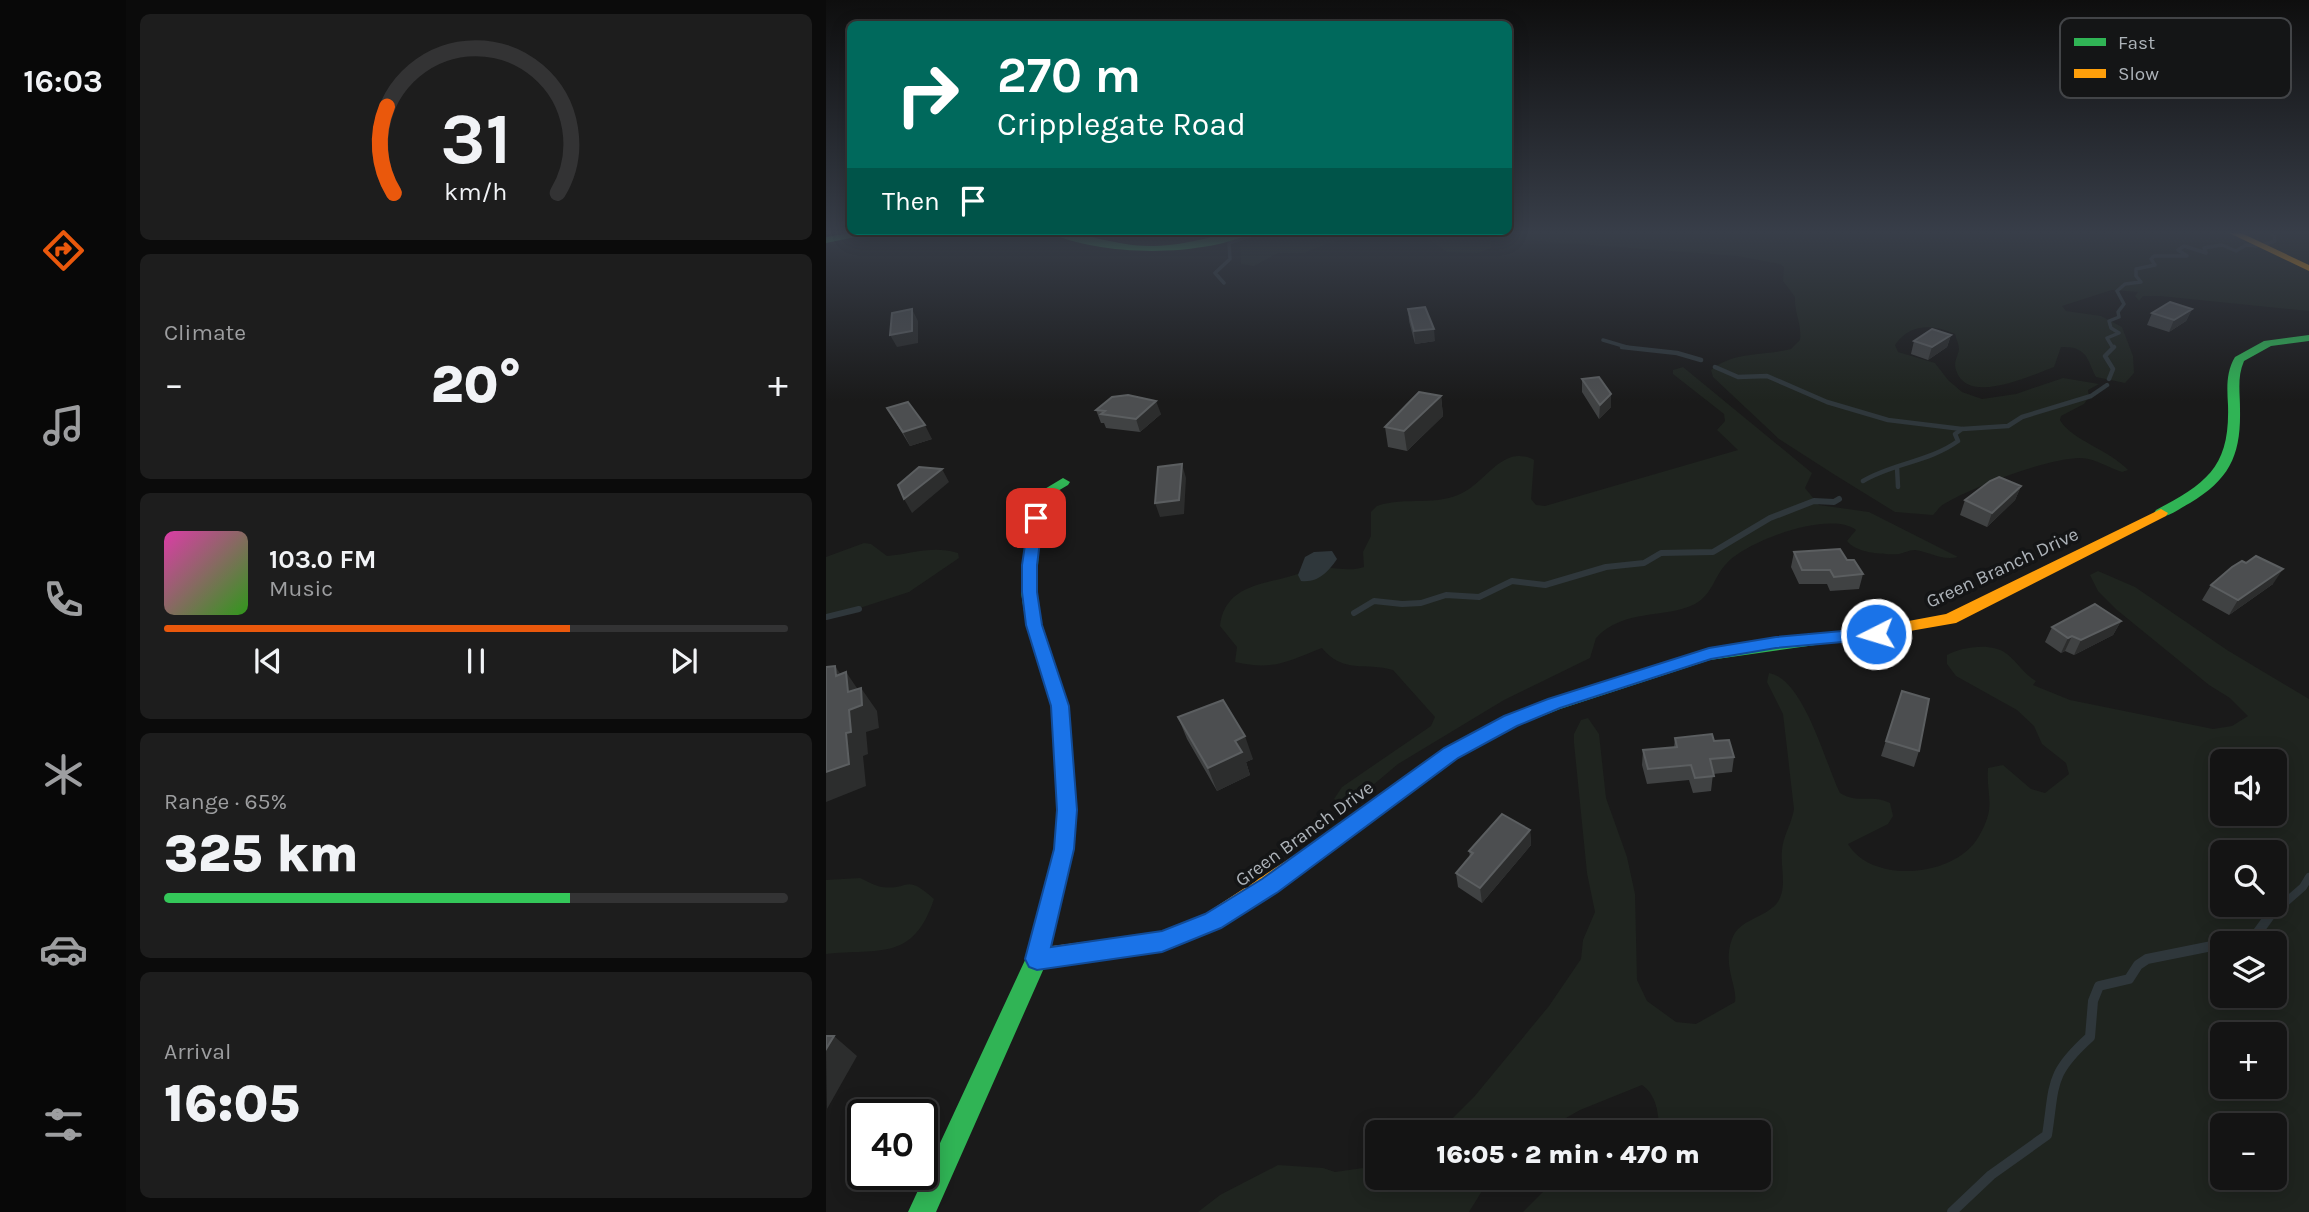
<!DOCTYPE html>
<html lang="en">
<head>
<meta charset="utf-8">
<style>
	body { margin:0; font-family:Karla,sans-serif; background:#1d1d1d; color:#f1f3f6; height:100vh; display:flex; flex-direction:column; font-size:26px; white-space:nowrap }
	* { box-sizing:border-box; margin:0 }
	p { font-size:23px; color:#9d9ea0 }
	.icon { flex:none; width:38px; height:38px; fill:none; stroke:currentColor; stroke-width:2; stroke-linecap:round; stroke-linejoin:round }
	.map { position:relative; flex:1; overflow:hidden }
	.panel { display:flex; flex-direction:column; gap:14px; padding:14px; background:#0b0b0b; width:700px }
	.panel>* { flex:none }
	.banner { position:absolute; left:21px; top:21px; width:665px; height:214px; border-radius:10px; box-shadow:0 4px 18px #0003,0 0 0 2px #333334; background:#00695c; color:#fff; overflow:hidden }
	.buttons { position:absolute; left:1384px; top:749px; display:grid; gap:14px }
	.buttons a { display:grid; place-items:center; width:77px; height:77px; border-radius:10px; background:#141414; box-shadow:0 4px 18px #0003,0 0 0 2px #333334; font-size:35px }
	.speed { position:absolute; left:21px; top:1099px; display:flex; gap:14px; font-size:35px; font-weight:700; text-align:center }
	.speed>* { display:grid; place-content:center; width:91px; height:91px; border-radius:50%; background:#141414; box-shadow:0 4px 18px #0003,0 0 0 2px #333334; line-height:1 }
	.speed .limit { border:4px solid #111; border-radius:10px; background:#fff; color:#111 }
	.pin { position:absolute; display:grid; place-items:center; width:60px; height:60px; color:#fff; margin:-30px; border-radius:14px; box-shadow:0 4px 10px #0006 }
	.me { position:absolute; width:77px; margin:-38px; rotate:265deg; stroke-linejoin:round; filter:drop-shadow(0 0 5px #0008) }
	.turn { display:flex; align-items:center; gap:24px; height:147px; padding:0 35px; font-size:32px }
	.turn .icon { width:91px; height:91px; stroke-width:2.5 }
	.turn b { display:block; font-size:49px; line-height:60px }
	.then { display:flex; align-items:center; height:66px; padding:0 35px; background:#0003; gap:14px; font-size:26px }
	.big { font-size:52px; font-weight:800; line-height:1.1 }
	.panel .tile { flex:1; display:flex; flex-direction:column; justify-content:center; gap:10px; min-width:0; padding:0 24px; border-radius:10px; background:#1d1d1d }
	.panel .dial { align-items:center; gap:0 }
	.dial svg { height:182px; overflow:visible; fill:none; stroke:#333334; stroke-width:7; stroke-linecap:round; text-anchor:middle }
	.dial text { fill:#f1f3f6; stroke:none }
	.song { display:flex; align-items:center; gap:21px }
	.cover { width:84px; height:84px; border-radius:10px; background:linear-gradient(135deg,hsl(320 70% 55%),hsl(110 70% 35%)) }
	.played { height:7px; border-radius:4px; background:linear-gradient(90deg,#ea580c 65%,#333334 65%) }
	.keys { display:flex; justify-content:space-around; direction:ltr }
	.heat { display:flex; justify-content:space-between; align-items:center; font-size:38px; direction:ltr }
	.charge { height:10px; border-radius:5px; background:linear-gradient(90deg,#34c759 65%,#333334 0) }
	.trip { position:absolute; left:539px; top:1120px; width:406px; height:70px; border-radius:10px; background:#141414; box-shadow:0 4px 18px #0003,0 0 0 2px #333334; font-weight:800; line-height:70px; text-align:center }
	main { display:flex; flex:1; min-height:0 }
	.tab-bar { display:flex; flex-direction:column; width:126px; justify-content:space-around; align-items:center; background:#080808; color:#9d9ea0 }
	.tab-bar .icon { width:49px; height:49px }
	.tab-bar .on { color:#ea580c }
	.tab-bar b { font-size:32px; color:#f1f3f6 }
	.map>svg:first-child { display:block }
	.green { fill:#1f241f; fill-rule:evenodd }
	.water { fill:#2f373b }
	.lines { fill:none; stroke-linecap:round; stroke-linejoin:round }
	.stream-far4 { stroke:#2f373b; stroke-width:3.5 }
	.stream-far3 { stroke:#2f373b; stroke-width:4.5 }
	.stream-far2 { stroke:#2f373b; stroke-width:6 }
	.stream-far1 { stroke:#2f373b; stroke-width:8 }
	.stream { stroke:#2f373b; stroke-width:10 }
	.fast { fill:#30b455; fill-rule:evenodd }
	.slow { fill:#ff9f0a; fill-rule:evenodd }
	.wall { fill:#404243 }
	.shaded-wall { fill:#2c2d2d }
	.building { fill:#4c4e50; stroke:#5b5e60; stroke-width:2 }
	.route { fill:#1a73e8; stroke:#114b97; stroke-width:2 }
	.labels { text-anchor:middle; stroke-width:7; stroke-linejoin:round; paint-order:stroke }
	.street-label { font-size:19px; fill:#adb3b9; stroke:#141516 }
	.key { fill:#141516; stroke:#424447; stroke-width:2 }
	.key-label { font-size:19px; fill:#adb3b9 }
</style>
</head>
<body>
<main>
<nav class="tab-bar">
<b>16:03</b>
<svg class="icon on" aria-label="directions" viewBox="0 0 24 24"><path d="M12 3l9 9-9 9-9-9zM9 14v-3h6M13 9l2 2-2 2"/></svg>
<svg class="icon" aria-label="music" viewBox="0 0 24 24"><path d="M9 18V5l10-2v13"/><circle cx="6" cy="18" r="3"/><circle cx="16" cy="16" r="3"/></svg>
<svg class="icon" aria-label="phone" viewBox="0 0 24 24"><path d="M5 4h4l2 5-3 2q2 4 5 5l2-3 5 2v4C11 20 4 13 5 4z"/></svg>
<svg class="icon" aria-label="climate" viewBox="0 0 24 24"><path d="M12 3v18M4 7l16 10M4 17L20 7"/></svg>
<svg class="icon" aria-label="car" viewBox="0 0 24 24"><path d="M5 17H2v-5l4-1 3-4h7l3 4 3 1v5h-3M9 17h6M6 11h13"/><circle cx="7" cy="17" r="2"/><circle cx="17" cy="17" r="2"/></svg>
<svg class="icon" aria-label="filters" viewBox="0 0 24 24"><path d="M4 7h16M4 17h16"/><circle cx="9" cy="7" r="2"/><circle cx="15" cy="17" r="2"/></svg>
</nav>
<section class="panel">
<div class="tile dial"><svg viewBox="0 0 100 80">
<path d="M14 69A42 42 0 1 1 86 69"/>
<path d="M14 69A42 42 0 0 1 11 31" stroke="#ea580c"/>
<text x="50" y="56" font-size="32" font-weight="700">31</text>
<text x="50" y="72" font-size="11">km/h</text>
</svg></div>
<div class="tile"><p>Climate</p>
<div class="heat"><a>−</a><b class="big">20°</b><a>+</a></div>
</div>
<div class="tile">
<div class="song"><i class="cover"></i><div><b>103.0 FM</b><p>Music</p></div></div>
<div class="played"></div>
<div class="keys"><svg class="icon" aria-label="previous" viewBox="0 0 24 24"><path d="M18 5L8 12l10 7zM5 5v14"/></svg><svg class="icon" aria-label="pause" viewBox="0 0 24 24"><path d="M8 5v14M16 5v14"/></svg><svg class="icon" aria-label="next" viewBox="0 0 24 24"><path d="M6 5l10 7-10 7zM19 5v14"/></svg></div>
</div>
<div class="tile"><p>Range · 65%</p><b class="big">325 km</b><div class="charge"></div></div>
<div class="tile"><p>Arrival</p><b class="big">16:05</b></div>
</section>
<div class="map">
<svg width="1483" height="1212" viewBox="0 0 1483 1212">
	<rect width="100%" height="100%" fill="#1a1a1a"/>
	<!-- green -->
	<path class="green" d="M242 231H416C347 253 310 248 242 231Z
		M441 231H556L503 243 478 253H452L428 266 415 264 414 242Z
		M560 231H1483V311L1334 296H1317L1313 301 1309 296 1312 292 1286 290 1236 306 1240 311 1275 316 1296 327 1307 356 1308 373 1299 383 1270 377C1261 360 1262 346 1235 347L1228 367C1204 376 1141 406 1130 370 1127 362 1132 357 1133 349 1133 344 1130 339 1129 334 1107 324 1084 323 1069 345L1072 352 1109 363 1122 380 1136 392 1156 399 1190 394 1237 378 1273 384 1262 390 1263 397 1258 404 1235 416 1234 420C1244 439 1285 451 1302 470L1296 472C1283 468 1270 459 1256 458 1224 457 1146 487 1118 504 1113 507 1111 511 1107 515L1069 512 1009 475 953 439 887 377 885 370C908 351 939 356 965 349L974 340C976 324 968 312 969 297L957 281 958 267 954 264 911 256 685 239 665 241V248L652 253 621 252 597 235Z
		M857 367 986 473 979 488 993 505 1043 512 1132 557C1116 561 1104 552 1089 550 1083 550 1078 553 1073 554 1058 555 1030 553 1021 541L1030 530C1004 510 921 541 901 563 888 576 887 594 869 604 839 619 798 608 770 638L764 658 678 700 572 764 534 796 514 802 508 799 516 787 605 726 609 717 567 670C539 662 517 674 496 648 462 661 448 671 409 662L411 647 394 626C398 590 429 585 458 578 470 575 482 570 495 568 509 567 524 572 538 567L537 552 545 536V512L551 506C579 496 612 507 638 492 662 479 678 444 708 460L705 499 710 505 719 506 912 450 891 430 899 421 898 414 847 374V370Z
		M38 543 45 544 61 556C86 554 106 545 132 553L133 558 83 592 0 619V557Z
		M1272 571 1309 587 1401 650 1483 699V1212H697L731 1178H793L803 1181 809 1178H933V1132H833C833 1115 831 1095 816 1085L754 1110 715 1132H613L648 1097 723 1006 755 959 757 940 769 912 761 873 748 743V734L755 720 762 718 773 734 780 798 801 857 809 894 811 980 821 1001 850 1022 870 1024 909 1002C912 987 896 966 906 939 913 919 939 918 951 903 962 888 954 867 956 850 957 836 966 823 968 809L957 714 941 682 943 673C978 679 999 763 1014 793 1031 804 1047 794 1064 803L1067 816 1062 824 1022 844C1046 885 1131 877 1153 836 1171 805 1160 798 1162 768L1177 765 1205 789 1219 793 1243 774 1240 763 1216 744 1208 726 1191 710 1130 676 1121 664V655C1136 647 1166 642 1181 654 1192 663 1198 674 1210 681L1207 685 1244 700 1387 729 1406 726 1422 716 1404 698 1383 685 1291 610 1272 591 1264 575ZM1396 761H1449V814H1396ZM1396 852H1449V905H1396ZM1396 943H1449V996H1396ZM1396 1034H1449V1087H1396ZM1449 1125V1178H1396V1125Z
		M34 878C41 881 49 886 56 887 84 891 78 872 108 899 87 962 54 948 0 954V880Z
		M452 1165 497 1168 509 1172 551 1166V1178H664L643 1212H372L394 1195Z"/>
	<!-- water -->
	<path class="water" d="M488 552 506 551 511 559C502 572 492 583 475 581L472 575 479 557Z"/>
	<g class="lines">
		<!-- stream-far4 -->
		<path class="stream-far4" d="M1439 244 1449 241 1448 235 1441 231
			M398 283 389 273 404 259 403 243 439 231
			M777 340 804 348
			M1287 348 1281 338 1293 333 1285 328 1283 321 1293 317 1292 312 1298 304 1291 291 1299 284 1315 282 1310 276V269L1329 265 1325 259 1328 256H1361L1352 250 1358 246 1380 253 1378 248 1396 245 1410 251 1420 245 1430 246"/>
		<!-- stream-far3 -->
		<path class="stream-far3" d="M796 347 851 353 875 360
			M889 367 912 377 941 376 1001 402 1062 420 1136 429 1182 426 1196 417 1265 396 1281 385
			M1283 379 1287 369 1279 356 1288 347
			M1071 467 1072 487
			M1037 481C1067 463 1103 462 1132 441L1129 434 1136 429"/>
		<!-- stream-far2 -->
		<path class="stream-far2" d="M528 613 548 601 576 604 595 603 620 595 653 597 686 581 719 585 780 567 818 563 835 553 887 552 944 518 988 501 1008 502 1013 499
			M0 617 33 609"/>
		<!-- stream-far1 -->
		<path class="stream-far1" d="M1444 916 1477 887 1483 877"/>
		<!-- stream -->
		<path class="stream" d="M1412 943 1427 939 1445 914
			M1126 1212 1165 1175 1221 1135C1229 1083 1223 1074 1264 1037L1267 1001 1273 986 1303 979 1312 965 1321 959 1396 944"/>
		<!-- fast -->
		<path class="fast" d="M36 231H58L0 243V237Z
			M220 231C256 231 291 247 328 246 363 246 396 231 430 231 378 258 272 257 220 231Z
			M1483 335V341L1445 346 1418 361C1411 377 1414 392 1414 409 1415 455 1404 479 1364 503 1354 508 1342 519 1330 516L1328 513 1330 510C1381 483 1404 467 1402 405 1401 388 1400 372 1409 357L1438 341Z
			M237 478 244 482 242 485 220 498 213 540 211 592 216 625 243 706 251 810 248 849 222 959 110 1212H82L200 958 228 849 231 810 225 706 200 625 195 592 199 540 207 496Z
			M1061 625 1069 630 1067 634 884 660 734 709 691 726 632 758 514 845 507 848 500 845 497 839 500 833 618 748 679 716 722 699 883 648Z"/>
		<!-- slow -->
		<path class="slow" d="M1399 231H1411L1483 265V271Z
			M1335 509 1342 513 1340 516 1130 623 1061 635 1053 630 1061 625 1120 614Z
			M507 830 514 833 517 839 514 845 395 928 344 949 211 970 203 967 200 959 203 951 211 948 335 932 379 914Z"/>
	</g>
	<!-- wall -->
	<path class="wall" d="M582 309 609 341 589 344 583 321Z
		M1366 309 1360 321 1343 332 1321 325 1326 313Z
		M1125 335 1121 347 1102 360 1085 354 1088 341Z
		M756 379 785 407 773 419 756 392Z
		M615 396 617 416 581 451 562 447 559 427Z
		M61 408 106 439 84 446Z
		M270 410 335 414 314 432 280 428 278 423H275Z
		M1195 486 1189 500 1161 527 1134 515 1139 500Z
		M968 552 1021 560 1037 574 1033 589 1004 591 1001 584H973L965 567Z
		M1420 563 1447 584 1403 615 1376 600 1385 585Z
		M1295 621 1287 635 1248 655 1239 651 1235 653 1219 642 1226 627Z
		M1076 691 1093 751 1088 767 1055 756Z
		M352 717 427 759 420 762 424 775 391 791 361 739Z
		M849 738 888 741 908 757 906 772 887 774 885 791 867 793 863 780 821 784 816 765 817 750 848 747Z
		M704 830 705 845 656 903 632 887 630 873 644 857 643 851Z"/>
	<!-- shaded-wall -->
	<path class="shaded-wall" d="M86 309 92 321V343L71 347 64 335Z
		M1366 309 1360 321 1343 332 1348 320Z
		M608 329 609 341 589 344 588 331Z
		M1125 335 1121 347 1102 360 1106 347Z
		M785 394V407L773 419 774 405Z
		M615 396 617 416 581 451 578 431Z
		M330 401 335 414 314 432 310 419Z
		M99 425 106 439 84 446 77 432Z
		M356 464 360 478 358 514 334 517 329 503Z
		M116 469 123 482 86 513 78 499Z
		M1195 486 1189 500 1161 527 1166 513Z
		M1457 569 1447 584 1403 615 1412 600Z
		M1295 621 1287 635 1248 655 1255 640Z
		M1246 636 1239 651 1235 653 1242 638Z
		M9 666 21 684 20 672 35 694V688L51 711 53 728 40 732 42 754 37 756 40 786 0 802V772L20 733Z
		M419 736 427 759 420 762 424 775 391 791 382 768 409 741Z
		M704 830 705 845 656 903 654 888Z
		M8 1036 31 1056 1 1109 0 1049Z"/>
	<!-- building -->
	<path class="building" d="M1344 302 1366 309 1348 320 1326 313Z
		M599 307 608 329 588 331 582 309Z
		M86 309V331L64 335 66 313Z
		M1106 329 1125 335 1106 347 1088 341Z
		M773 377 785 394 774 405 756 379Z
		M593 392 615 396 578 431 559 427Z
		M302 395 330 401 310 419 275 414 279 411 270 410 286 397Z
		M82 402 99 425 77 432 61 408Z
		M356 464 353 500 329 503 332 467Z
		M93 467 116 469 78 499 72 485Z
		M1173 477 1195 486 1166 513 1139 500 1164 481Z
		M1014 549 1021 560H1028L1037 574 1008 577 1004 570H976L968 552Z
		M1430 556 1457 569 1412 600 1385 585 1406 567 1416 561 1420 563Z
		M1269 604 1295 621 1255 640 1246 636 1242 638 1226 627Z
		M9 666 10 676 20 672 22 692 35 688 36 705 23 710 25 732 20 733 23 764 0 772V667Z
		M1076 691 1103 699 1093 751 1060 741Z
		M397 700 419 736 409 741 416 752 382 768 352 717Z
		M886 734 888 741 903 740 908 757 884 759 888 776 869 778 865 765 822 769 817 750 851 747 849 738Z
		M676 814 704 830 654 888 630 873 647 853 643 851Z
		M0 1036H8L0 1049Z"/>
	<!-- sky -->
	<linearGradient id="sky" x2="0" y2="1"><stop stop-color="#0e0e0e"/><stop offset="0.58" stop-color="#383e49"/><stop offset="1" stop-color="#383e49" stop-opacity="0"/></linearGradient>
	<rect width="1483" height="401" fill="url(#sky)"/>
	<!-- route -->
	<path class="route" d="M210 513 217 518 211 565V592L216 625 243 706 251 810 248 849 225 947 336 931 379 914 436 879 618 748 678 716 722 699 883 648 950 637 1050 628 1058 634 1050 639 950 648 885 659 734 708 691 726 632 758 452 892 395 928 336 952 211 970 203 967 199 959 228 849 231 810 225 706 200 625 196 592V565L203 518Z"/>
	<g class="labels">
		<!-- street labels -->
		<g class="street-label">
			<text transform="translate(1176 567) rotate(-25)" y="7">Green Branch Drive</text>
			<text transform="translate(478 833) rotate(-36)" y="7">Green Branch Drive</text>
		</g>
	</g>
	<!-- legend -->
	<rect x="1234" y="18" width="231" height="80" rx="10" class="key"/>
	<rect x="1248" y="38" width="32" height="8" fill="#30b455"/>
	<rect x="1248" y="69" width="32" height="9" fill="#ff9f0a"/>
	<g class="key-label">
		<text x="1292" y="49">Fast</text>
		<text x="1292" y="80">Slow</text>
	</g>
</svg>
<div class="buttons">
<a><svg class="icon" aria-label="sound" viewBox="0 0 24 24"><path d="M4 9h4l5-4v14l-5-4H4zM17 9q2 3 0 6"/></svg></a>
<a><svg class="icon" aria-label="search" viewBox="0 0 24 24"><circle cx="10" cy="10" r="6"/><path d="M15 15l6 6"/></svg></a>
<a><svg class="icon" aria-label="layers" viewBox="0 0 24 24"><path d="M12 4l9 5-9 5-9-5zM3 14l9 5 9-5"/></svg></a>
<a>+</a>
<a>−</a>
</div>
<div class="speed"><div class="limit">40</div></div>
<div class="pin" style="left:210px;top:518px;background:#d93025"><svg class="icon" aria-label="arrive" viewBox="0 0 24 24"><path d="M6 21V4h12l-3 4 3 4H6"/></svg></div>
<svg class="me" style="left:1050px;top:634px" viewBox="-20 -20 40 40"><circle r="17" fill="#1a73e8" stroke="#fff" stroke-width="3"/><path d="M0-11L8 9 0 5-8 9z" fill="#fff"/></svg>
<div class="trip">16:05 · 2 min · 470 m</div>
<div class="banner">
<div class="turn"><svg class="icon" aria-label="right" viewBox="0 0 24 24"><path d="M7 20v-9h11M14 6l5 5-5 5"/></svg><div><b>270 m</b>Cripplegate Road</div></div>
<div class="then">Then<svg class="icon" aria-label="arrive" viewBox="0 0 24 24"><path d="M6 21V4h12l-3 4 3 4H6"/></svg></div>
</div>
</div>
</main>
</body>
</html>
